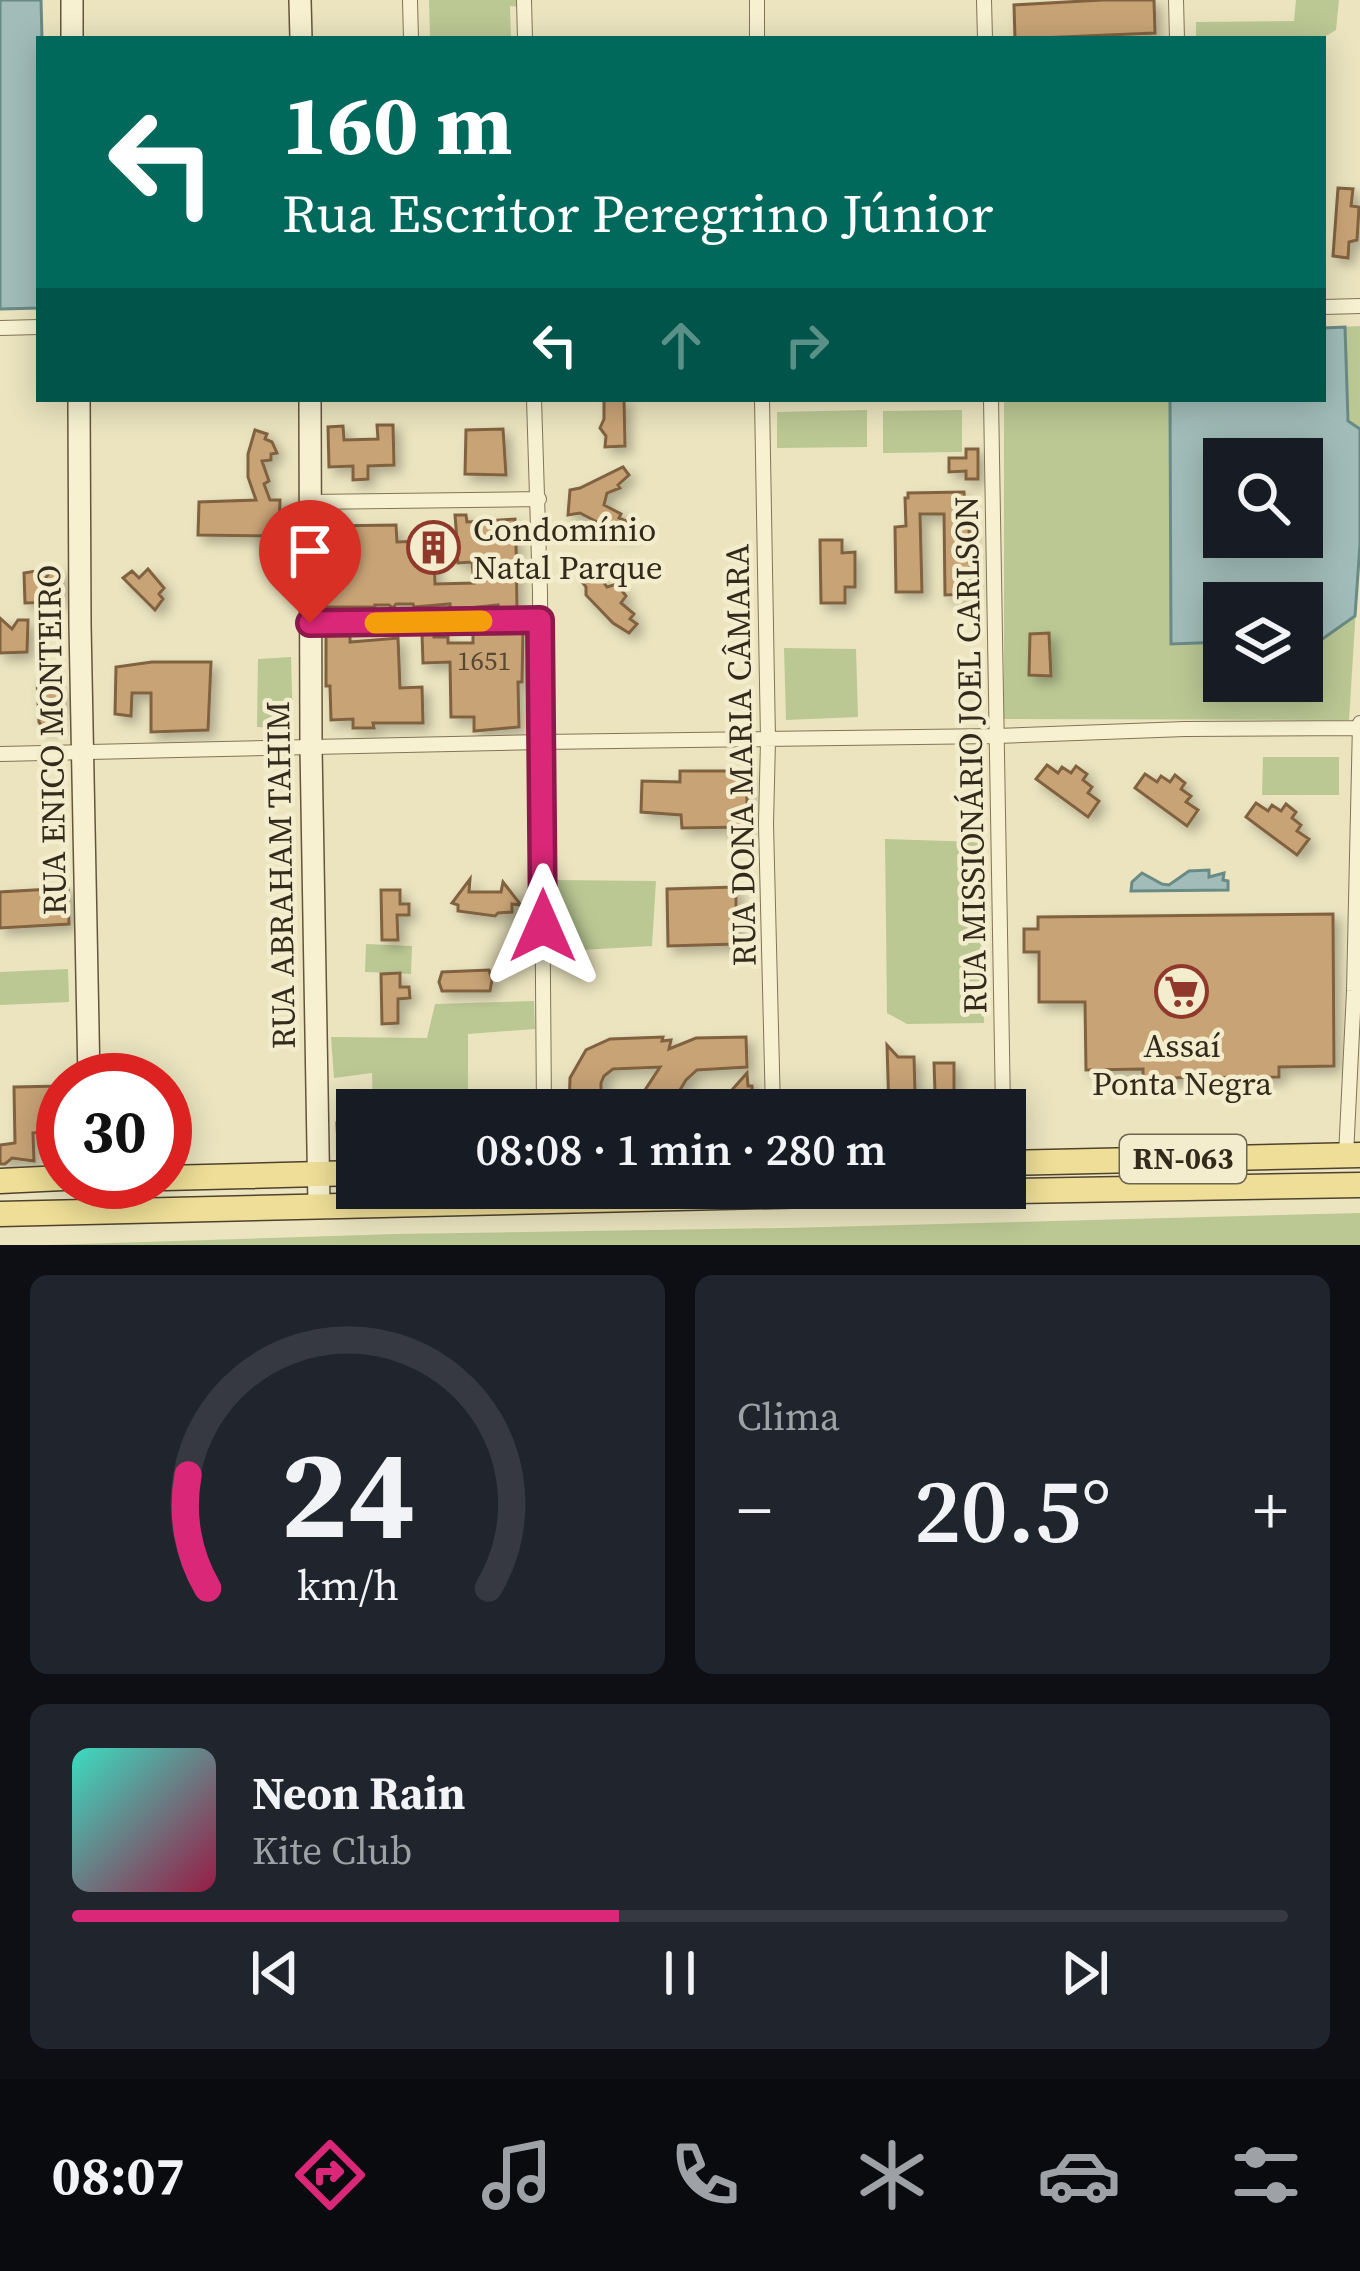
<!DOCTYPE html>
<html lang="pt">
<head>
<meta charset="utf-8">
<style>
	body { margin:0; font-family:"Source Serif 4",serif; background:#20242c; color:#f1f3f6; height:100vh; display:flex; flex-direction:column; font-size:45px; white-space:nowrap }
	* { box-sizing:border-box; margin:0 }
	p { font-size:39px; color:#9ea1a6 }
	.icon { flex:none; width:66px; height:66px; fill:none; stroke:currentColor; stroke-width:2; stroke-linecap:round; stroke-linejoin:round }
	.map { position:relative; height:1245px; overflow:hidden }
	.details { display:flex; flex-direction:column; gap:30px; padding:30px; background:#0d0f14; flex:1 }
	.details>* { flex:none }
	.top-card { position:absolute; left:36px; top:36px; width:1290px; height:366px; border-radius:0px; box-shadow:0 6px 30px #0003; background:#00695c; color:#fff; overflow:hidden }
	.buttons { position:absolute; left:1203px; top:438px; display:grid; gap:24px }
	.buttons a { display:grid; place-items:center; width:120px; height:120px; border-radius:0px; background:#171b24; box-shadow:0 6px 30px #0003; font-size:60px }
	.speed { position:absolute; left:36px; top:1053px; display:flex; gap:24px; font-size:60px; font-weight:700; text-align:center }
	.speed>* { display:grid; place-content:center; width:156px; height:156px; border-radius:50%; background:#171b24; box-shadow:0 6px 30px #0003; line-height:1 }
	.speed .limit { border:18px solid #d22; background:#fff; color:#111 }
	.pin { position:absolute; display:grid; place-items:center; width:102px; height:102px; color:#fff; margin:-123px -51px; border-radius:50% 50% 50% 0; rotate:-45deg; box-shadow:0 0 12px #0007 }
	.pin .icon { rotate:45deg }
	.me { position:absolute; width:132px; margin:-66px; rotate:0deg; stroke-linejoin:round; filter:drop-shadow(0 0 9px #0008) }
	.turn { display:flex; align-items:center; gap:42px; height:252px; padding:0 48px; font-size:54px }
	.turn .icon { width:156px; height:156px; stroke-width:2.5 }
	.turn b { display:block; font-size:84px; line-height:102px }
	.lanes { display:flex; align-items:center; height:114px; padding:0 48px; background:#0003; justify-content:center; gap:60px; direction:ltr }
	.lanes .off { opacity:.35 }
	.big { font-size:90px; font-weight:600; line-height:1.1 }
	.details .widget { flex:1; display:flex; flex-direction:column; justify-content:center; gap:18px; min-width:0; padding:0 42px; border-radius:18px; background:#20242c }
	.details .dial { align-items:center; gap:0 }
	.dial svg { height:312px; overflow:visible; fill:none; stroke:#363941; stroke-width:7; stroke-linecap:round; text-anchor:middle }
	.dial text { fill:#f1f3f6; stroke:none }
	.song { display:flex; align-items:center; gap:36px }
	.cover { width:144px; height:144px; border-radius:18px; background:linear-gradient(135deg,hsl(170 70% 55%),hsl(340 70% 35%)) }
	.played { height:12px; border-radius:6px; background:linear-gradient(90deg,#db2777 45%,#363941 45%) }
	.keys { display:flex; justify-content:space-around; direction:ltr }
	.heat { display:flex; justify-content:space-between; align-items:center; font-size:66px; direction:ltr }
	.details .tiles { flex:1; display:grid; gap:30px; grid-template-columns:1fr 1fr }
	.widget:last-child { grid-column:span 2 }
	.trip { position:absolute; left:336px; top:1089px; width:690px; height:120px; border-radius:0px; background:#171b24; box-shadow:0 6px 30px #0003; font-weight:600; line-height:120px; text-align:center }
	.tab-bar { display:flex; height:192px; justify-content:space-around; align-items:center; background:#090b0e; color:#9ea1a6 }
	.tab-bar .icon { width:84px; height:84px }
	.tab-bar .on { color:#db2777 }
	.tab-bar b { font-size:54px; color:#f1f3f6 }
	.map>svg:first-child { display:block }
	.green { fill:#bbc894; fill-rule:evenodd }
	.water { fill:#a2bdb9; stroke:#6a8a86; stroke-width:3; fill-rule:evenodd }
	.building { fill:#c8a376; stroke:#81623f; stroke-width:3; fill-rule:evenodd; filter:url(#shadow) }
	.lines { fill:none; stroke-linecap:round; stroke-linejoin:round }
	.street-casing { stroke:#837458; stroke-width:16 }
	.secondary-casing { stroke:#64553c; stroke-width:24 }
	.primary-casing { stroke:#50422d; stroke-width:27 }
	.street { stroke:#f7f1d1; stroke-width:14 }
	.secondary { stroke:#f7f1d1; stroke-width:21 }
	.primary { stroke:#eede97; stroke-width:24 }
	.route-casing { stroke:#8e194d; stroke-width:30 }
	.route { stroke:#db2777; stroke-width:21 }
	.slow { stroke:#f59e0b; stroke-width:21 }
	.labels { text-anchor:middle; stroke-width:9; stroke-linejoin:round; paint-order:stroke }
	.number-label { font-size:27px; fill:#584832 }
	.shield { fill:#f3edce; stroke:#6d6451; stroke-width:3 }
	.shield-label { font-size:30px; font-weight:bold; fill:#332a1c }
	.poi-label { font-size:33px; fill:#332a1c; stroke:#f3edce; text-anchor:start }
	.street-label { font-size:33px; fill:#332a1c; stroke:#f3edce }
</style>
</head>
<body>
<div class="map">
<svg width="1360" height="1245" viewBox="0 0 1360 1245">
	<defs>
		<filter id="shadow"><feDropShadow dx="6" dy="6" stdDeviation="6" flood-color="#0004"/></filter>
	</defs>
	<rect width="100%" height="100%" fill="#ebe4bf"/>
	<!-- green -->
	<path class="green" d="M429 0H533L520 7 510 6 511 39H430Z
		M1296 0H1339L1336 30 1321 39H1196V22L1294 21Z
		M1360 326V544L1349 720 1004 719V399H1323V328ZM1224 459H1302V537H1224ZM1224 603H1302V681H1224Z
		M867 410V447L777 448V412Z
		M962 410V452L883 453V411Z
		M784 648 856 649 858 717 786 720Z
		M291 657 293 729 257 727 258 659Z
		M1263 757H1339V795H1262Z
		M885 839 978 842 984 1023 907 1024 887 1013Z
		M554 880 656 881 652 946 563 951Z
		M366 944 412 946 411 974 365 972Z
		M68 969 69 1002 0 1005V972Z
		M534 1001 535 1029 468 1034V1110H373L372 1073 334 1078 331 1037 427 1038 435 1004Z
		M1360 1213V1245H49L396 1234 785 1228Z"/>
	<!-- water -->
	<path class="water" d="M0 0H41L42 39H39V308L0 309Z
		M1345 327 1348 421 1360 429V544L1355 616 1321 640H1302V603H1224V642L1171 644 1170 399H1323V328ZM1224 459H1302V537H1224Z
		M1209 870V877L1224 873 1223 880 1228 881V890L1131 891 1132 882 1142 873 1162 884 1169 885 1189 871Z"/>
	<!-- building -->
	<path class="building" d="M1102 0H1154L1155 33 1015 39 1014 5Z
		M1338 188 1353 189 1351 206 1359 207 1357 240 1349 242 1348 258 1333 256Z
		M604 399H624L625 446 605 447 606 436 600 428 604 419Z
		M377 425H393L394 465 368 466V479L353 480V466L329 467 328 427 343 426 344 440 378 439Z
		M503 429 506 475 465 474 466 430Z
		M255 430 267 434 265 439 272 442 277 453 271 454V460L262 461 269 481 264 484 270 500H280L279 536 198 535 199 502 256 500 248 477V454Z
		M966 449H978V479H966V471L949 472V458H966Z
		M623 467 629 475 618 485 620 488 607 493 604 505 621 514 619 518 626 521 624 524 632 528 624 536 580 513 568 515 570 490 580 488Z
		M964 492 966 528H969L971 594 945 595 944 514H920L922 592H896L895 527 906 526 905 498H908V493Z
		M455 515H466L467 522 515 519V529L510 535 516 541 517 609H498V605L450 610V604L414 607 413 604H396L393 608 389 605H375V607H326V591H329V526L396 525 397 542 422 541V529H433V540H457ZM457 554 458 563 472 562 474 583 435 584 434 555Z
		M820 540H842V553L855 552V587H845V603H821Z
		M148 569 164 588 159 594 163 599 155 610 123 578 132 571 139 578Z
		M51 570H61L60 602 25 603 24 573 36 571 45 579Z
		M594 573 597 581 602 580 607 587 617 584 626 596 621 603 634 614 630 619 637 624 629 633 613 623 586 595V587L580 579Z
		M0 618 12 629 18 620H28L27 652 0 653Z
		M523 631 522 682H518L519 727 474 731V717H451L450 662 423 663 422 633H434V637H448V643H473V633Z
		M1049 633 1051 676 1029 675 1030 634Z
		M350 635V642L398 638 400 688 422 687 423 723H373L374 728H353V719L331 720 330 686H326V636Z
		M152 662H211L208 730 151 732V693H132L131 716 115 714 116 667Z
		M52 676 55 691 62 694V701L56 704V725L43 728 39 722 37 679Z
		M1047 765 1058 773 1062 767 1071 773 1076 766 1087 774 1083 780 1092 787 1088 793 1099 801 1088 817 1036 779Z
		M680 771H747V827L682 828 681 815 641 812 642 781 680 782Z
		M1145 774 1157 782 1161 776 1170 782 1175 775 1185 783 1181 789 1191 796 1186 802 1198 810 1187 826 1135 788Z
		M1256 803 1268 811 1272 805 1281 811 1286 804 1296 812 1292 818 1301 825 1297 831 1309 839 1297 855 1246 817Z
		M470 879 469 892H501L503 882 521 905 512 904V912L498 913 495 916 458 911V905L452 903Z
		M736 887V944L668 946 667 889Z
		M68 888 69 924 0 928V892Z
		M381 890H400V904H409V915H397L398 940H382Z
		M1333 914 1334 1066 1279 1067V1077L1143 1078V1069L1086 1070 1085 1002H1039V952H1024V929H1038V917Z
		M489 970 492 980 490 991H442L439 982 442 972Z
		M400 973V987H409L410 998 398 999V1023L382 1024 381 974Z
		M663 1037 662 1041 671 1040 669 1049 696 1038 746 1037 747 1067 697 1070 686 1080 668 1110H612L639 1099 660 1067 613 1069 604 1076 601 1083V1110H569L570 1078 586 1050 610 1039Z
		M887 1045 898 1057H914L915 1092H935L934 1063H954V1110H889Z
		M747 1073 748 1086H752L753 1110H723V1100Z
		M63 1086V1132L33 1133 34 1161 12 1158 5 1164H0V1145L15 1143 14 1087Z
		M337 1123H357V1148H338Z"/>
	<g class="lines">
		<defs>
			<path id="street" d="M410 0 411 39
				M524 0 525 39
				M757 0V39
				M984 0 985 39
				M1176 0 1177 39
				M1323 307 1360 306
				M0 328 39 327
				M534 399 540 593 544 1110
				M762 399 768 740 766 824 773 1110
				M991 399 1003 1110
				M309 502 539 499
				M310 623 540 620
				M0 754 541 742 996 736 1185 729 1360 728
				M1346 1156 1354 991 1360 723"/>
			<path id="secondary" d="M72 0V39
				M300 0 301 39
				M79 399 80 625 89 1080
				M310 399 311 747 319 1205"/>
			<path id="primary" d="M1005 1163 1360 1155
				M165 1178 357 1173
				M0 1181 63 1178
				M0 1214 897 1193 1360 1185"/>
		</defs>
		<!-- street casing -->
		<use href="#street" class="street-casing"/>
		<!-- secondary casing -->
		<use href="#secondary" class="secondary-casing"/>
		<!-- primary casing -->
		<use href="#primary" class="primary-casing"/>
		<!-- street -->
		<use href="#street" class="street"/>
		<!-- secondary -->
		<use href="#secondary" class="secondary"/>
		<!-- primary -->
		<use href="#primary" class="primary"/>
	</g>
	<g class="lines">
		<defs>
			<path id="route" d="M310 623 540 620 543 926"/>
		</defs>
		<!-- route casing -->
		<use href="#route" class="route-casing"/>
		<!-- route -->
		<use href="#route" class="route"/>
		<!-- slow -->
		<path class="slow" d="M375 623 482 621"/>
	</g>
	<!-- icons -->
	<defs>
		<symbol id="building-ring" viewBox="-11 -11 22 22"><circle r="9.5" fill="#f3edce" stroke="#8f382b" stroke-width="1.5"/><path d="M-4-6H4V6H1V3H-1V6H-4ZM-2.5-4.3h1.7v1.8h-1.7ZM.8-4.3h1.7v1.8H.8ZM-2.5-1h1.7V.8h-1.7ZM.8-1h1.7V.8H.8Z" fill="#8f382b"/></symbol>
		<symbol id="supermarket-ring" viewBox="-11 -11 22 22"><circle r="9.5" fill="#f3edce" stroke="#8f382b" stroke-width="1.5"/><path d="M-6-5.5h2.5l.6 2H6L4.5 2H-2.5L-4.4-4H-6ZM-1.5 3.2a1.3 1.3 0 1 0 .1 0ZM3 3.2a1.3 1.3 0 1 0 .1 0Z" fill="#8f382b"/></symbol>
	</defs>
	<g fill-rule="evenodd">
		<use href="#building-ring" x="404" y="518" width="59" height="59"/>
		<use href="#supermarket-ring" x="1152" y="962" width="59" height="59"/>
	</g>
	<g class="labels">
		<!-- number labels -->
		<g class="number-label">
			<text x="484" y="670">1651</text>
		</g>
		<!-- shield labels -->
		<rect class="shield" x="1120" y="1135" width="126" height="48" rx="9"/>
		<g class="shield-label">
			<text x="1183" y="1169">RN-063</text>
		</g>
		<!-- poi labels -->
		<g class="poi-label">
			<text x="473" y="541">Condomínio<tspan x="473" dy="38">Natal Parque</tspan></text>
			<text x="1182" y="1057" text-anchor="middle">Assaí<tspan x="1182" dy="38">Ponta Negra</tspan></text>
		</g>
		<!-- street labels -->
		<g class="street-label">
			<text transform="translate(51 740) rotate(-91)" y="12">RUA ENICO MONTEIRO</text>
			<text transform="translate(740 755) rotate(-91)" y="12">RUA DONA MARIA CÂMARA</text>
			<text transform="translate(970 755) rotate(-91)" y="12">RUA MISSIONÁRIO JOEL CARLSON</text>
			<text transform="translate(280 875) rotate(-91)" y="12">RUA ABRAHAM TAHIM</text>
		</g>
	</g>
</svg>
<div class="buttons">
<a><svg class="icon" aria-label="search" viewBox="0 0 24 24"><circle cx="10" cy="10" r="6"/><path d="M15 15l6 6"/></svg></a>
<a><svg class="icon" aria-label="layers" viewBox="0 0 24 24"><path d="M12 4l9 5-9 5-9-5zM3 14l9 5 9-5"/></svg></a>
</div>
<div class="speed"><div class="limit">30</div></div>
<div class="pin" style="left:310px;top:623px;background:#d93025"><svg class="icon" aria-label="arrive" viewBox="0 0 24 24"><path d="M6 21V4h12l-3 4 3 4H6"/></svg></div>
<svg class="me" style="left:543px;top:926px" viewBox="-20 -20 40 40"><path d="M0-17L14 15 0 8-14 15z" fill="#db2777" stroke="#fff" stroke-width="4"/></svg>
<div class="trip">08:08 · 1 min · 280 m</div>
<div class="top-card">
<div class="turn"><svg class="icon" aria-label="left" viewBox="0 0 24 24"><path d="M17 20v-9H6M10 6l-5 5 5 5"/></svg><div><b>160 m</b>Rua Escritor Peregrino Júnior</div></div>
<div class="lanes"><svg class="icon" aria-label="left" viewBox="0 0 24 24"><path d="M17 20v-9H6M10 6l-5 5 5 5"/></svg><svg class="icon off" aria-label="ahead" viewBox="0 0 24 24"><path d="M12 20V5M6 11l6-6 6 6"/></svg><svg class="icon off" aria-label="right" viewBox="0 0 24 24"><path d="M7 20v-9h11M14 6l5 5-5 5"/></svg></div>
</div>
</div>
<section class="details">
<div class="tiles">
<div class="widget dial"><svg viewBox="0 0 100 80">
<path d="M14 69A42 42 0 1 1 86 69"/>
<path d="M14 69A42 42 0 0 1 9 40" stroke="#db2777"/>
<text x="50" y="56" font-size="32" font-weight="700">24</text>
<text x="50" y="72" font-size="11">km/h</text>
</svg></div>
<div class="widget"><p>Clima</p>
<div class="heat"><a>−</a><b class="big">20.5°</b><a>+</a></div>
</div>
<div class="widget">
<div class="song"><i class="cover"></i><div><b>Neon Rain</b><p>Kite Club</p></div></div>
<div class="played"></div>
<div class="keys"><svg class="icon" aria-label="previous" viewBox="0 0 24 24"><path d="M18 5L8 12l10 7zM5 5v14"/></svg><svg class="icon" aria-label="pause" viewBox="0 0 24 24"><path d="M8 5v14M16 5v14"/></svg><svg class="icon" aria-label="next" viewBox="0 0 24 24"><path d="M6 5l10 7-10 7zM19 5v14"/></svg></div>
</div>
</div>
</section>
<nav class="tab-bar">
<b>08:07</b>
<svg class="icon on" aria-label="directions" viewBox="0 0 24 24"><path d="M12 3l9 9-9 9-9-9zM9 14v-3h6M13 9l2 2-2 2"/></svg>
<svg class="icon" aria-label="music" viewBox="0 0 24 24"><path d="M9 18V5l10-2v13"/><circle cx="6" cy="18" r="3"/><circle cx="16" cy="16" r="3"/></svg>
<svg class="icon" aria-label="phone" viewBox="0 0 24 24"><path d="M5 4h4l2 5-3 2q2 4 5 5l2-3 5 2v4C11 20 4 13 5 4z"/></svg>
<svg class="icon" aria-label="climate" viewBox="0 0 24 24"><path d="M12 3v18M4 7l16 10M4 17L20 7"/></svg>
<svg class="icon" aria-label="car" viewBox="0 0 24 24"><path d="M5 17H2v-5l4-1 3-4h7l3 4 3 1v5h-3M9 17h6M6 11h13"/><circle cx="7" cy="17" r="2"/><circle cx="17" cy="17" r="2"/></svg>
<svg class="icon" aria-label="filters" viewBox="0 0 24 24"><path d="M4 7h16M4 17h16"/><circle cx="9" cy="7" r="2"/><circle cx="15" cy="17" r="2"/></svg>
</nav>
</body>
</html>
